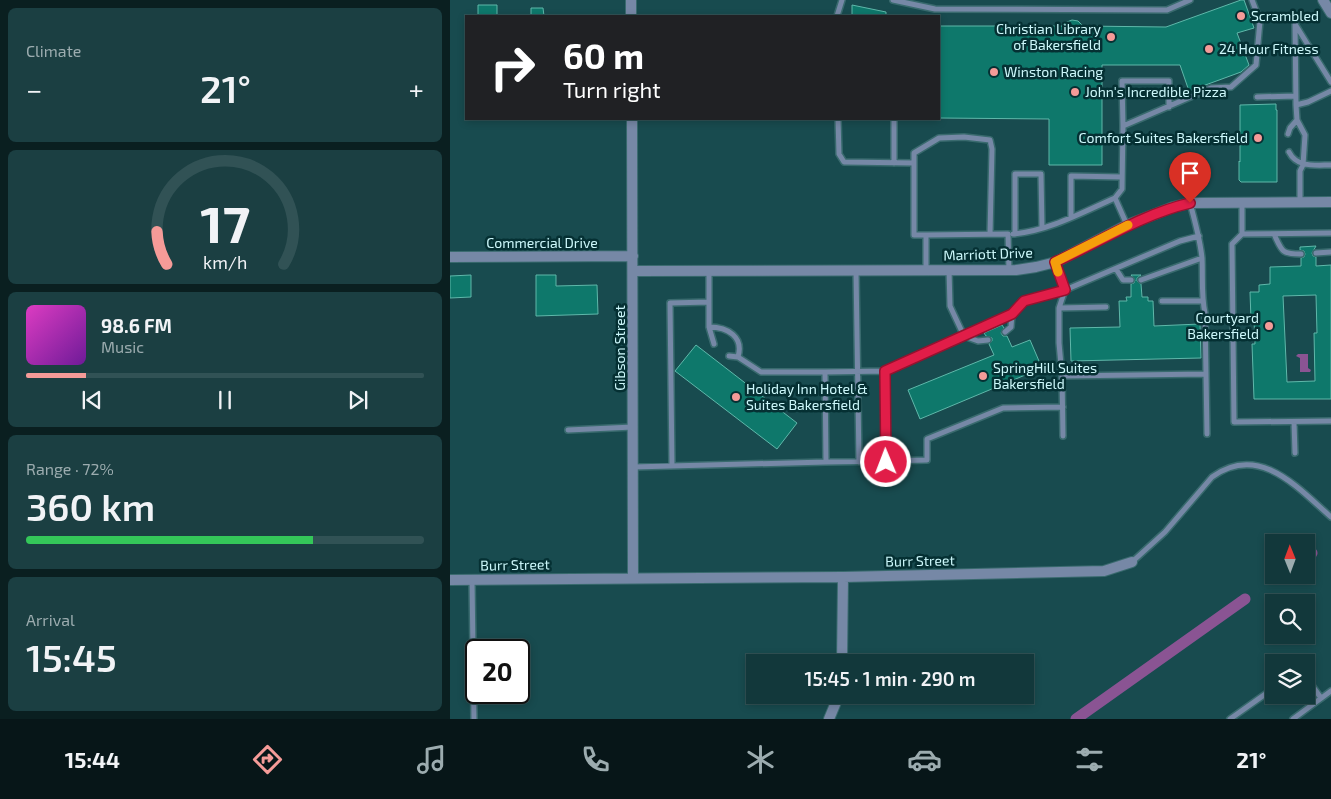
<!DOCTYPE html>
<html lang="en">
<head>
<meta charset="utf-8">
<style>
	body { margin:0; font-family:"Exo 2",sans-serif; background:#1b3f42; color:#f1f3f6; height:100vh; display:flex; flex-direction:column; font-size:19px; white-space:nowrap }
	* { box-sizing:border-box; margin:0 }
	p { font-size:16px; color:#9cacaf }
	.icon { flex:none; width:28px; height:28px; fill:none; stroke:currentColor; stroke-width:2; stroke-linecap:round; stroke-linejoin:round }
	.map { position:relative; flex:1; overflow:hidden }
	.panel { display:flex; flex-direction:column; gap:8px; padding:8px; background:#0a1f20; width:450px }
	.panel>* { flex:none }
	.top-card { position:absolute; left:15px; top:15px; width:475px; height:105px; border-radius:0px; box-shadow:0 2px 8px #0003,0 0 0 1px #315255; background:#202124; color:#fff; overflow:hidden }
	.needle { width:32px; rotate:359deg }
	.tools { position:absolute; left:815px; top:534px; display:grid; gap:10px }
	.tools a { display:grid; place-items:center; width:50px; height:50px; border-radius:0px; background:#12383b; box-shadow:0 2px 8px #0003,0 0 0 1px #315255; font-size:25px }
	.speed { position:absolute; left:15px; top:639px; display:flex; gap:10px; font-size:25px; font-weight:700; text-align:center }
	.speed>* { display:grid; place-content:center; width:65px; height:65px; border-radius:50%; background:#12383b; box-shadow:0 2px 8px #0003,0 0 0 1px #315255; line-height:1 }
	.speed .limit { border:2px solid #111; border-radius:8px; background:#fff; color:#111 }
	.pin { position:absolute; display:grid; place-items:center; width:42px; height:42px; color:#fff; margin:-51px -21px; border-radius:50% 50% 50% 0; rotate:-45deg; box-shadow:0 0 5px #0007 }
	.pin .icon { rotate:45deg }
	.me { position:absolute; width:55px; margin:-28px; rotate:359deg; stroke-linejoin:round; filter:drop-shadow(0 0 4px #0008) }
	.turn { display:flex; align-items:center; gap:18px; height:105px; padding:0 15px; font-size:22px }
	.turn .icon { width:65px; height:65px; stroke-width:2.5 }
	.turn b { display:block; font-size:35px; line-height:42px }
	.big { font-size:38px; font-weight:600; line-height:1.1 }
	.panel .tile { flex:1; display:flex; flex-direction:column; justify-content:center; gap:8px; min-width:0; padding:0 18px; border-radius:8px; background:#1b3f42 }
	.panel .dial { align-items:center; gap:0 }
	.dial svg { height:130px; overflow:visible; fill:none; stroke:#315255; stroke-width:7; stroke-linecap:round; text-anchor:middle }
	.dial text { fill:#f1f3f6; stroke:none }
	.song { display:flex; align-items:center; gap:15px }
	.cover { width:60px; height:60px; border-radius:8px; background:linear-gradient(135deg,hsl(310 70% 55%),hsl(280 70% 35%)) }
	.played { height:5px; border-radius:2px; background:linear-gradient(90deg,#f59b98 15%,#315255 15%) }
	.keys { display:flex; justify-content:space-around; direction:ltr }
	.heat { display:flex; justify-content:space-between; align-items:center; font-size:28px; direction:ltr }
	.charge { height:8px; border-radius:4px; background:linear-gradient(90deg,#34c759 72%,#315255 0) }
	.trip { position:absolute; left:296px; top:654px; width:288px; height:50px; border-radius:0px; background:#12383b; box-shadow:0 2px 8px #0003,0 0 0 1px #315255; font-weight:600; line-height:50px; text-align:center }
	.tab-bar { display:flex; height:80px; justify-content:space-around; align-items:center; background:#071618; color:#9cacaf }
	.tab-bar .icon { width:35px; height:35px }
	.tab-bar .on { color:#f59b98 }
	.tab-bar b { font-size:22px; color:#f1f3f6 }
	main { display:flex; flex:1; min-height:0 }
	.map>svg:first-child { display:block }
	.water { fill:#8a5493 }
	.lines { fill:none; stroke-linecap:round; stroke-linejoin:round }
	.canal { stroke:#8a5493; stroke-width:11 }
	.building { fill:#0e786b; stroke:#5fb8aa; fill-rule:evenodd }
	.lane-casing { stroke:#396a6e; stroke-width:8 }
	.street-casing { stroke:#396a6e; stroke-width:12 }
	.lane { stroke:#7688a6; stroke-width:5 }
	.street { stroke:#7688a6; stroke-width:10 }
	.route-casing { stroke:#92132f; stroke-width:12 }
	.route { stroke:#e11d48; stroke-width:9 }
	.slow { stroke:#f59e0b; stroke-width:9 }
	.poi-dot { fill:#f59b98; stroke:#053033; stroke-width:2 }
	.labels { text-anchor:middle; stroke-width:5; stroke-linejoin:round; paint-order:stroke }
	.poi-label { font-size:14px; fill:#cdf8fb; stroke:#053033; text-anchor:start }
	.street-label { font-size:14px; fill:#cdf8fb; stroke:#053033 }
</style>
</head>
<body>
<main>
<section class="panel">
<div class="tile"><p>Climate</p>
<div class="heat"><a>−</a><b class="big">21°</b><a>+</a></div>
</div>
<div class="tile dial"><svg viewBox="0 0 100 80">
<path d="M14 69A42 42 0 1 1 86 69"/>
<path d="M14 69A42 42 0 0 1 8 49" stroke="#f59b98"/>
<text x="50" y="56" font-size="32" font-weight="700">17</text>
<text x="50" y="72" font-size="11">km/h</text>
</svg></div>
<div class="tile">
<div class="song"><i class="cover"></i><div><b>98.6 FM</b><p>Music</p></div></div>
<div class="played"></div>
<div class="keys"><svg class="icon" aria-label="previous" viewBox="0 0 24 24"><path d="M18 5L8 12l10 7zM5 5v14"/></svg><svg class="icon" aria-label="pause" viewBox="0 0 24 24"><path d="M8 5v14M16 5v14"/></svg><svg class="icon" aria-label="next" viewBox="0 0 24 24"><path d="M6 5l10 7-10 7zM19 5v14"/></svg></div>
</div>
<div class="tile"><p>Range · 72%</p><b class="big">360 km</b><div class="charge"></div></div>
<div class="tile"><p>Arrival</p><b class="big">15:45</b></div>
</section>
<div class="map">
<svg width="881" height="719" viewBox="0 0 881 719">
	<rect width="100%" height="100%" fill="#184b4f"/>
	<!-- water -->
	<path class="water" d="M848 354H858V368L861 370 860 372H850V358L846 356Z"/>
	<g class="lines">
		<!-- canal -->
		<path class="canal" d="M856 556 862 553
			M626 719 795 599"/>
	</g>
	<!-- building -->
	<path class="building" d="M791 0H794L804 28 787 33 799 65 791 72 739 91 730 65H652V165H599V119L489 118V26H612L617 22 622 20 628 21 633 26 716 27Z
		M28 5H47V16H28Z
		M402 5 436 12V16H402Z
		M81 8H93L94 16H81Z
		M826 104V110H827V182H791L789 180V161L790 162V105Z
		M866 246 862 253 863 256 866 257V266L881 265V399H804L802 344H805L804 320H801L800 292H809V285L820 284V267L851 266V258L854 257 855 254 854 251 850 250V247ZM866 295 867 333H864L865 381 837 382 833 296Z
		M21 275V297L0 298V276Z
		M86 275H106V286L147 285 148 314 86 316Z
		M681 275H691L687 278V281L691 284 692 297H698V301H703L704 326 750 324 751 358 621 361 620 328 670 327 669 301H677L676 297H681V284L684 283 685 280Z
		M552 325 554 328 551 333 553 336H557L562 347 580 340 592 368 470 419 458 390 544 355 539 344 542 341V338L536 336 534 333Z
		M246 345 347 423 327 449 225 371Z"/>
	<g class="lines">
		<defs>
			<path id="lane" d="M443 0 485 9 717 10 740 0
				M387 16 392 0
				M807 97 846 96
				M846 105 845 24 881 82
				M388 119 389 154 394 162 464 163
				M673 126 672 81H719V107
				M838 134 840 128 847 120
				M839 152C847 168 865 165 881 165
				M444 163V119
				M850 202V171L853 165 855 135 847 120 846 105 858 102 881 91
				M740 203C745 221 750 239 752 258 753 276 751 295 755 313L757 434
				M792 203V234L881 233
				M621 217V176L672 177
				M677 225 665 198 672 189 673 126 761 88 781 87 806 65 810 21 802 0
				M563 234C599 231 633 212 665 198
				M565 234V174H591L592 228
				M792 234 782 244 784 422 881 421
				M824 234C832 251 831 254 851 254
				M476 235 558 234 559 270
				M866 253 881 252
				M605 263 615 290 730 241 749 236
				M666 269 673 280H681
				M476 270V235H464V153L489 138 514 137 540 140 542 149 540 234
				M499 270 500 306 514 336 528 341 538 340
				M406 271 409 462
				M691 280 752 258
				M712 301H752
				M609 308 656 307
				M259 327 264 344
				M555 332 561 327 562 314
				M279 356 288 357
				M435 371 562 314 574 301 615 290
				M375 372 435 371 437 461 477 460V439L553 408 613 407
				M612 376 756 374
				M844 422 845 453
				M118 430 183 427
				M613 436 612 376 609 343V308L615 290
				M376 462 437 461
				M222 466 220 303 259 302
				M183 467 376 462 375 372H311L288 357C294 337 278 327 259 327V271
				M682 562 715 532 762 477C809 443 847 487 881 517
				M22 580 24 719
				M856 677 871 698
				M780 719 824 688
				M843 719 881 691"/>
			<path id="street" d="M181 0V16
				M873 0 881 13
				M182 119 183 577
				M0 257 183 256
				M183 271 566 270 586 267 606 262 677 225 723 207 740 203 881 202
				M0 580 393 577 654 571 682 562
				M392 662 393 577
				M379 719 389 695"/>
		</defs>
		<!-- lane casing -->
		<use href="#lane" class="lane-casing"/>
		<!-- street casing -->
		<use href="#street" class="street-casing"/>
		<!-- lane -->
		<use href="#lane" class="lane"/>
		<!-- street -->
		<use href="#street" class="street"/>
	</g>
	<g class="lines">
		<defs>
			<path id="route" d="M436 462 435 371 562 314 574 301 615 290 605 262C650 242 690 215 740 203"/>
		</defs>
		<!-- route casing -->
		<use href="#route" class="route-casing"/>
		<!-- route -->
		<use href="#route" class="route"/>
		<!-- slow -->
		<path class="slow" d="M608 272 605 262 678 225"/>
	</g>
	<!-- markers -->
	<g class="poi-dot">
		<circle cx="791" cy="16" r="5"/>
		<circle cx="661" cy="37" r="5"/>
		<circle cx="759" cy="49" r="5"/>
		<circle cx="544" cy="72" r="5"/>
		<circle cx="625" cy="92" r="5"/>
		<circle cx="808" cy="138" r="5"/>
		<circle cx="819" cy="326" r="5"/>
		<circle cx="533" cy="376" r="5"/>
		<circle cx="286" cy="397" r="5"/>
	</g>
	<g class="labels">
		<!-- poi labels -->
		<g class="poi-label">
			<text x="801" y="21">Scrambled</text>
			<text x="651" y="34" text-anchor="end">Christian Library<tspan x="651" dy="16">of Bakersfield</tspan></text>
			<text x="769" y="54">24 Hour Fitness</text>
			<text x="554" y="77">Winston Racing</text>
			<text x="635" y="97">John's Incredible Pizza</text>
			<text x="798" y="143" text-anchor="end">Comfort Suites Bakersfield</text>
			<text x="809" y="323" text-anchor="end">Courtyard<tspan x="809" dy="16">Bakersfield</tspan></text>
			<text x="543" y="373">SpringHill Suites<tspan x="543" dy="16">Bakersfield</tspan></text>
			<text x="296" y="394">Holiday Inn Hotel &amp;<tspan x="296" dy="16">Suites Bakersfield</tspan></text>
		</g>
		<!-- street labels -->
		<g class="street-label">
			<text x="92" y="248">Commercial Drive</text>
			<text transform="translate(538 254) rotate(-2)" y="5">Marriott Drive</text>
			<text transform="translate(170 348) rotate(-90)" y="5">Gibson Street</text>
			<text transform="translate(470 561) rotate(-1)" y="5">Burr Street</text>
			<text transform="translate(65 565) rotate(-1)" y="5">Burr Street</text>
		</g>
	</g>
</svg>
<div class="tools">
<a><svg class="needle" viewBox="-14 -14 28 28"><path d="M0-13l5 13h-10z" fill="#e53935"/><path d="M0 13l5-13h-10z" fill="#9cacaf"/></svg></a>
<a><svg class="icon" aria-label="search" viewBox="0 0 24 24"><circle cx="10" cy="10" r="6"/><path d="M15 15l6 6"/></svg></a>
<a><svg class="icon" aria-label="layers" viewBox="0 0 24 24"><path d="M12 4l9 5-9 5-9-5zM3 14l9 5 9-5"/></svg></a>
</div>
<div class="speed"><div class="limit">20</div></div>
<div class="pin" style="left:740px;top:203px;background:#d93025"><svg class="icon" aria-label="arrive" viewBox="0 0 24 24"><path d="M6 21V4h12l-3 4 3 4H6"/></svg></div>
<svg class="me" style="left:436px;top:462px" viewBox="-20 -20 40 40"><circle r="17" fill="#e11d48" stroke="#fff" stroke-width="3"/><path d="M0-11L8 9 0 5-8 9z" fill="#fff"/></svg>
<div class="trip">15:45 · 1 min · 290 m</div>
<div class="top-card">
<div class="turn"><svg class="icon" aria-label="right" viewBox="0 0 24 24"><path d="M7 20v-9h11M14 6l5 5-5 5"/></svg><div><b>60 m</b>Turn right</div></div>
</div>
</div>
</main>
<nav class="tab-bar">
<b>15:44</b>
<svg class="icon on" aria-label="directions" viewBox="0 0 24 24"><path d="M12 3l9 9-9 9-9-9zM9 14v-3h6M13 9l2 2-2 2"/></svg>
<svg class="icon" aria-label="music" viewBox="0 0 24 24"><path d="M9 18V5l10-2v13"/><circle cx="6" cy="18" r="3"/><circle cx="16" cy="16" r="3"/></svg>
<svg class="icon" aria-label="phone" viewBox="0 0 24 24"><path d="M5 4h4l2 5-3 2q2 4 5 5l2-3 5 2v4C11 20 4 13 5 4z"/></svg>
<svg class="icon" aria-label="climate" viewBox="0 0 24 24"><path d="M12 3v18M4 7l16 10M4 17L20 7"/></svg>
<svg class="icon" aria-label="car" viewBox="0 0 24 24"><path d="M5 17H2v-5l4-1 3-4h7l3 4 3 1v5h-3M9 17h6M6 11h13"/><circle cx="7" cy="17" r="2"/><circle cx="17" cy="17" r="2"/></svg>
<svg class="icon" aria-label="filters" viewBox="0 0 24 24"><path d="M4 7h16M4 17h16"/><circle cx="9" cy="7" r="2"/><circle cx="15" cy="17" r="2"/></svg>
<b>21°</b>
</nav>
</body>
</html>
